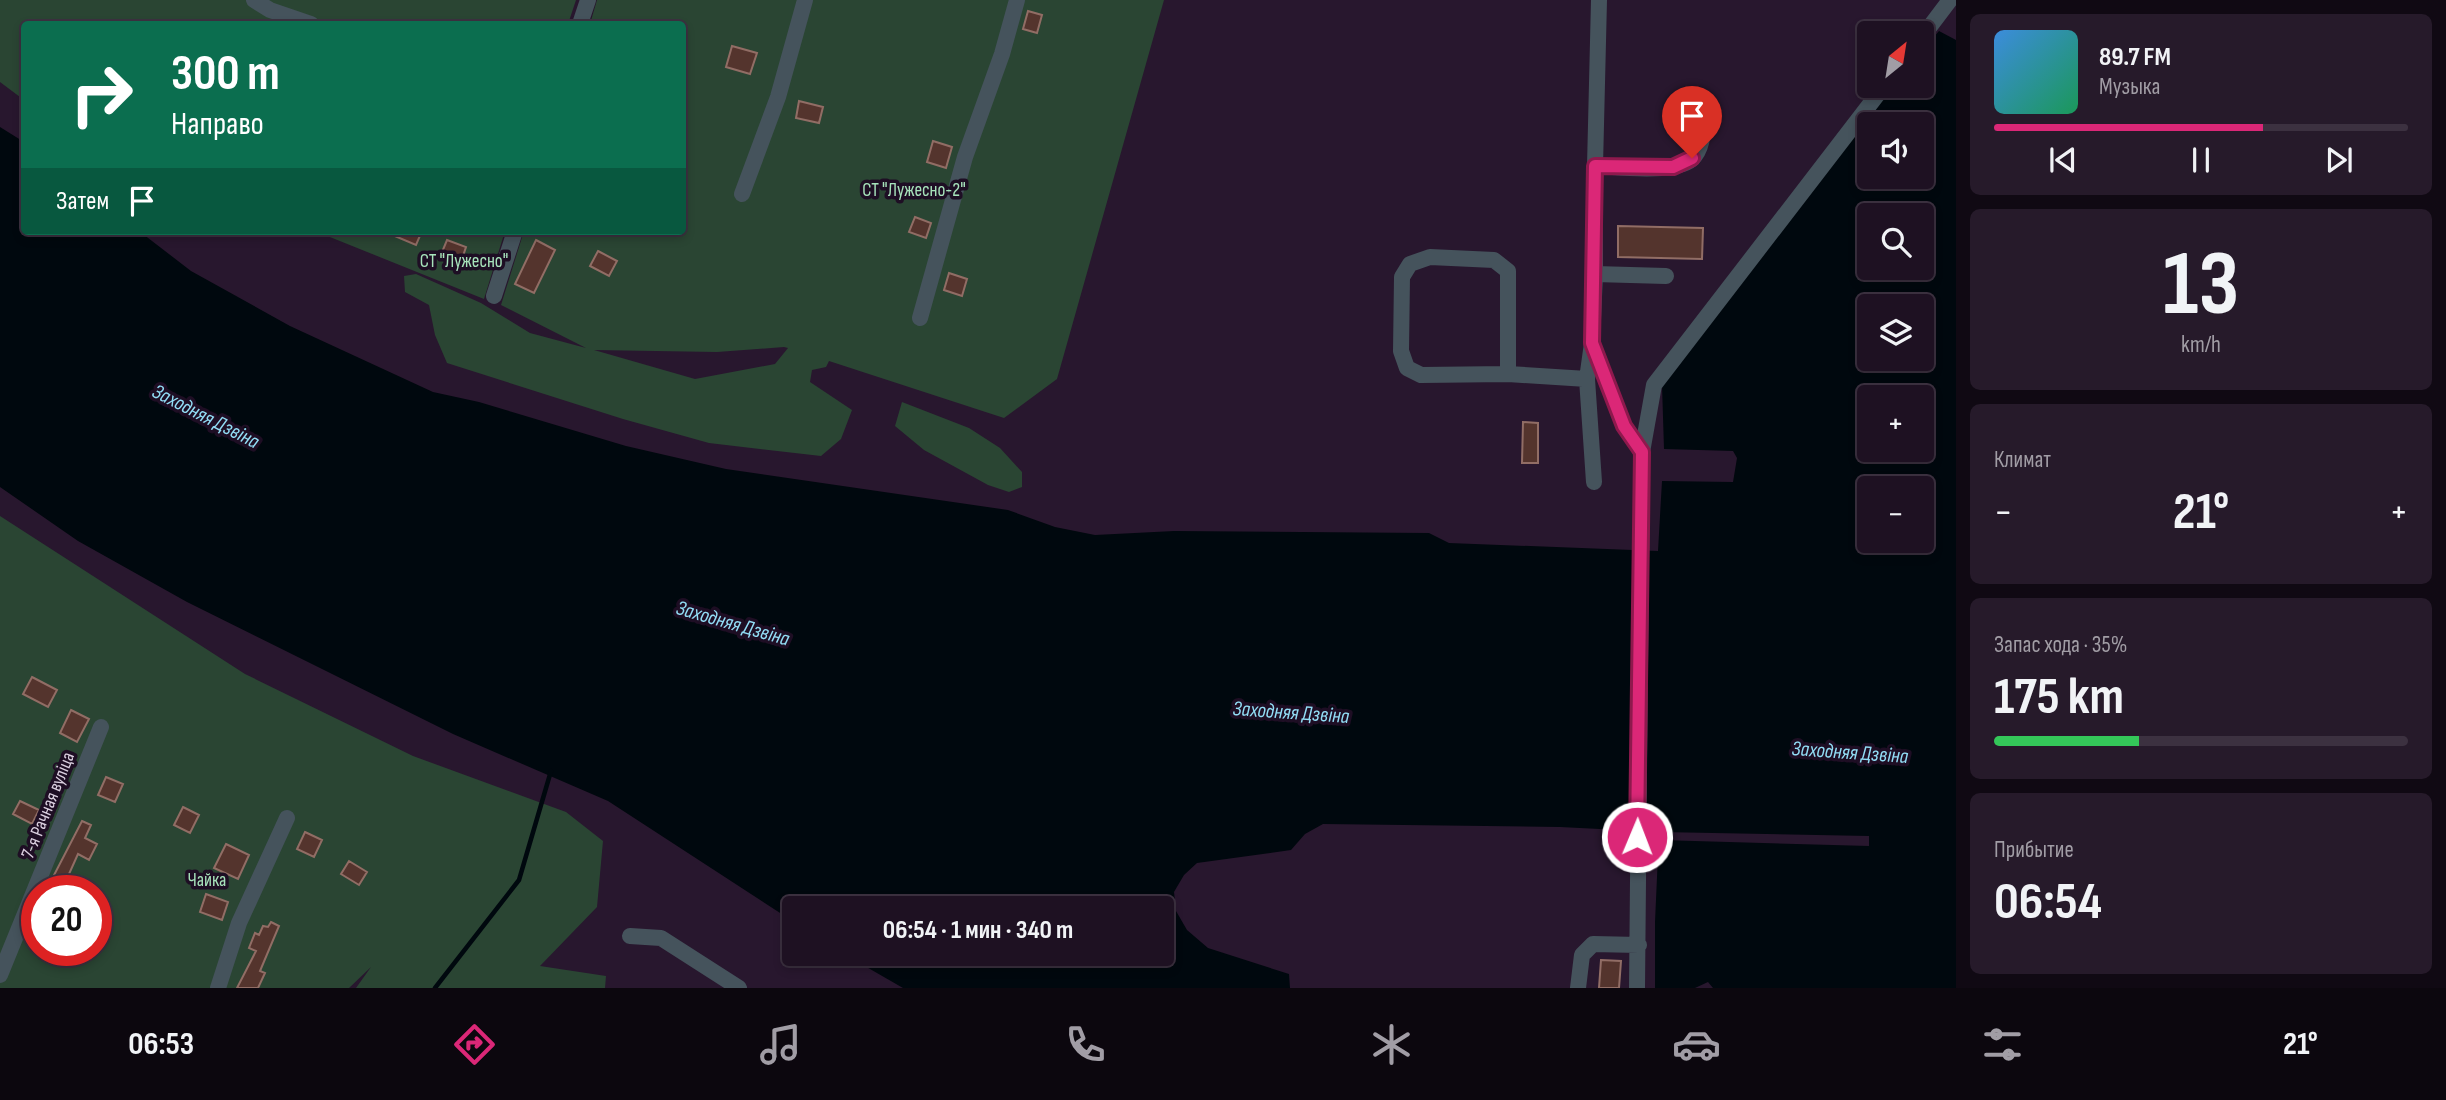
<!DOCTYPE html>
<html lang="ru">
<head>
<meta charset="utf-8">
<style>
	body { margin:0; font-family:"Sofia Sans Condensed",sans-serif; background:#261a2a; color:#f1f3f6; height:100vh; display:flex; flex-direction:column; font-size:26px; white-space:nowrap }
	* { box-sizing:border-box; margin:0 }
	p { font-size:23px; color:#a19da5 }
	.icon { flex:none; width:38px; height:38px; fill:none; stroke:currentColor; stroke-width:2; stroke-linecap:round; stroke-linejoin:round }
	.map { position:relative; flex:1; overflow:hidden }
	.panel { display:flex; flex-direction:column; gap:14px; padding:14px; background:#100913; width:490px }
	.panel>* { flex:none }
	.hud { position:absolute; left:21px; top:21px; width:665px; height:214px; border-radius:7px; box-shadow:0 4px 10px #0003,0 0 0 2px #3c3140; background:#0b6e4f; color:#fff; overflow:hidden }
	.needle { width:46px; rotate:30deg }
	.tools { position:absolute; left:1857px; top:21px; display:grid; gap:14px }
	.tools a { display:grid; place-items:center; width:77px; height:77px; border-radius:7px; background:#1e1122; box-shadow:0 4px 10px #0003,0 0 0 2px #3c3140; font-size:35px }
	.speed { position:absolute; left:21px; top:875px; display:flex; gap:14px; font-size:35px; font-weight:700; text-align:center }
	.speed>* { display:grid; place-content:center; width:91px; height:91px; border-radius:50%; background:#1e1122; box-shadow:0 4px 10px #0003,0 0 0 2px #3c3140; line-height:1 }
	.speed .limit { border:10px solid #d22; background:#fff; color:#111 }
	.pin { position:absolute; display:grid; place-items:center; width:60px; height:60px; color:#fff; margin:-72px -30px; border-radius:50% 50% 50% 0; rotate:-45deg; box-shadow:0 0 7px #0007 }
	.pin .icon { rotate:45deg }
	.me { position:absolute; width:77px; margin:-38px; rotate:1deg; stroke-linejoin:round; filter:drop-shadow(0 0 5px #0008) }
	.turn { display:flex; align-items:center; gap:24px; height:147px; padding:0 35px; font-size:32px }
	.turn .icon { width:91px; height:91px; stroke-width:2.5 }
	.turn b { display:block; font-size:49px; line-height:60px }
	.then { display:flex; align-items:center; height:66px; padding:0 35px; background:#0003; gap:14px; font-size:26px }
	.big { font-size:52px; font-weight:700; line-height:1.1 }
	.panel .tile { flex:1; display:flex; flex-direction:column; justify-content:center; gap:10px; min-width:0; padding:0 24px; border-radius:10px; background:#261a2a }
	.panel .dial { align-items:center; gap:0 }
	.dial b { font-size:91px; line-height:1 }
	.song { display:flex; align-items:center; gap:21px }
	.cover { width:84px; height:84px; border-radius:10px; background:linear-gradient(135deg,hsl(210 70% 55%),hsl(150 70% 35%)) }
	.played { height:7px; border-radius:4px; background:linear-gradient(90deg,#db2777 65%,#3c3140 65%) }
	.keys { display:flex; justify-content:space-around; direction:ltr }
	.heat { display:flex; justify-content:space-between; align-items:center; font-size:38px; direction:ltr }
	.charge { height:10px; border-radius:5px; background:linear-gradient(90deg,#34c759 35%,#3c3140 0) }
	.trip { position:absolute; left:782px; top:896px; width:392px; height:70px; border-radius:7px; background:#1e1122; box-shadow:0 4px 10px #0003,0 0 0 2px #3c3140; font-weight:700; line-height:70px; text-align:center }
	.dock { display:flex; height:112px; justify-content:space-around; align-items:center; background:#0c070e; color:#a19da5 }
	.dock .icon { width:49px; height:49px }
	.dock .selected { color:#db2777 }
	.dock b { font-size:32px; color:#f1f3f6 }
	main { display:flex; flex:1; min-height:0 }
	.map>svg:first-child { display:block }
	.green { fill:#2a4533; fill-rule:evenodd }
	.water { fill:#00080e; fill-rule:evenodd }
	.pier { fill:#28172e }
	.lines { fill:none; stroke-linecap:round; stroke-linejoin:round }
	.stream { stroke:#00080e; stroke-width:4.5 }
	.building { fill:#54342d; stroke:#916d65; stroke-width:2 }
	.minor { stroke:#45535c; stroke-width:16 }
	.route-casing { stroke:#8e194d; stroke-width:18 }
	.route { stroke:#db2777; stroke-width:12 }
	.labels { text-anchor:middle; stroke-width:7; stroke-linejoin:round; paint-order:stroke }
	.park-label { font-size:19px; fill:#a7e3bb; stroke:#1e0e24 }
	.street-label { font-size:19px; fill:#dacfdf; stroke:#1e0e24 }
	.water-label { font-size:21px; font-style:italic; fill:#92ddf5; stroke:#1e0e24 }
</style>
</head>
<body>
<main>
<div class="map">
<svg width="1956" height="988" viewBox="0 0 1956 988">
	<rect width="100%" height="100%" fill="#28172e"/>
	<!-- green -->
	<path class="green" d="M0 0H576L568 24H24V100L0 82Z
		M597 0H1164L1057 379 1004 418 829 361 826 367 812 370 810 382 852 410 841 439 821 456 709 443 623 419 447 363 435 335 429 305 405 292 404 276 416 274 481 303 530 333 586 348 501 305 524 231H682V24H590ZM784 347 788 348 775 364 695 379 594 350 717 352Z
		M315 231H505L484 299Z
		M902 402 969 428 1000 448 1022 472V487L1009 492 988 485 924 450 895 426Z
		M0 516 245 674 413 756 566 812 603 841 597 907 540 966 606 976 605 988H356L371 967 349 988H0ZM37 891H96V950H37Z"/>
	<!-- water -->
	<path class="water" d="M1939 31 1956 40V988H1713L1708 982 1695 988H1655V922L1659 832 1560 827 1323 824 1305 834 1291 850 1197 863 1184 875 1174 892 1176 911 1187 930 1208 948 1289 974 1290 988H903L844 954H1162V908H794V922L608 801 453 734 187 602 78 541 0 487V127L24 142V231H139L191 271 290 326 433 392 479 402 626 446 726 469 1008 510 1055 527 1095 535 1174 531 1429 533 1449 543 1658 551 1662 481 1733 482 1737 458 1733 451 1664 449 1662 385 1843 148 1893 86H1922V51ZM1869 124H1922V177H1869ZM1869 215H1922V268H1869ZM1869 306H1922V359H1869ZM1869 397H1922V450H1869ZM1869 488H1922V541H1869Z"/>
	<!-- pier -->
	<path class="pier" d="M1660 832 1869 836V846L1660 840Z"/>
	<g class="lines">
		<!-- stream -->
		<path class="stream" d="M435 988 519 880 551 771"/>
	</g>
	<!-- building -->
	<path class="building" d="M1028 11 1042 15 1037 33 1023 29Z
		M732 46 757 53 750 74 726 67Z
		M799 101 823 107 819 123 796 118Z
		M933 141 952 147 946 168 927 162Z
		M915 217 931 223 926 238 909 232Z
		M1618 226 1703 228 1702 259 1618 257Z
		M383 231H422L416 245Z
		M447 240 466 247 460 265 440 257Z
		M536 240 555 250 534 293 515 284Z
		M598 251 617 261 609 276 590 266Z
		M949 273 967 279 962 296 944 290Z
		M1523 422 1538 423V463H1522Z
		M32 677 57 690 48 707 23 694Z
		M71 710 89 719 77 742 60 733Z
		M106 777 123 784 115 802 98 795Z
		M20 801 39 810 32 824 13 814Z
		M183 807 199 815 190 833 174 825Z
		M82 821 91 825 85 838 97 844 89 860 78 854 65 883 53 877Z
		M305 832 322 840 314 857 297 849Z
		M226 844 249 855 238 879 214 868Z
		M349 861 367 872 359 885 341 874Z
		M206 894 228 902 222 920 200 912Z
		M271 922 279 926 260 971 265 973 258 988H237L256 951 249 948 255 933 259 935 263 926 268 927Z
		M1601 960 1621 961 1619 988H1599Z"/>
	<g class="lines">
		<!-- minor -->
		<path class="minor" d="M254 0 270 10 311 24
			M580 24 588 0
			M1922 37 1950 0
			M1595 166C1618 167 1674 174 1692 159 1703 149 1703 131 1704 118
			M742 194 778 97 805 0
			M1595 274 1666 276
			M494 296 515 231
			M920 318 965 157 1002 54 1017 0
			M1592 343 1624 426 1642 452 1637 988
			M1508 374V271L1494 260 1430 257 1410 264 1402 277 1401 351 1407 368 1421 375 1508 374 1587 379
			M1642 452 1654 385 1884 86
			M1594 482 1587 379 1592 343 1595 274V166L1599 0
			M630 936 661 938 739 988
			M0 975 101 727
			M218 988 239 923 287 818
			M1578 988 1582 955 1593 944 1639 945"/>
	</g>
	<g class="lines">
		<defs>
			<path id="route" d="M1637 837 1642 452 1624 426 1592 343 1595 166 1673 167 1692 158"/>
		</defs>
		<!-- route casing -->
		<use href="#route" class="route-casing"/>
		<!-- route -->
		<use href="#route" class="route"/>
	</g>
	<g class="labels">
		<!-- park labels -->
		<g class="park-label">
			<text x="914" y="196">СТ "Лужесно-2"</text>
			<text x="464" y="267">СТ "Лужесно"</text>
			<text x="207" y="886">Чайка</text>
		</g>
		<!-- street labels -->
		<g class="street-label">
			<text transform="translate(47 805) rotate(-68)" y="7">7-я Рачная вуліца</text>
		</g>
		<!-- water labels -->
		<g class="water-label">
			<text transform="translate(206 416) rotate(27)" y="7">Заходняя Дзвіна</text>
			<text transform="translate(733 623) rotate(16)" y="7">Заходняя Дзвіна</text>
			<text transform="translate(1291 712) rotate(4)" y="7">Заходняя Дзвіна</text>
			<text transform="translate(1850 752) rotate(4)" y="7">Заходняя Дзвіна</text>
		</g>
	</g>
</svg>
<div class="tools">
<a><svg class="needle" viewBox="-14 -14 28 28"><path d="M0-13l5 13h-10z" fill="#e53935"/><path d="M0 13l5-13h-10z" fill="#a19da5"/></svg></a>
<a><svg class="icon" aria-label="sound" viewBox="0 0 24 24"><path d="M4 9h4l5-4v14l-5-4H4zM17 9q2 3 0 6"/></svg></a>
<a><svg class="icon" aria-label="search" viewBox="0 0 24 24"><circle cx="10" cy="10" r="6"/><path d="M15 15l6 6"/></svg></a>
<a><svg class="icon" aria-label="layers" viewBox="0 0 24 24"><path d="M12 4l9 5-9 5-9-5zM3 14l9 5 9-5"/></svg></a>
<a>+</a>
<a>−</a>
</div>
<div class="speed"><div class="limit">20</div></div>
<div class="pin" style="left:1692px;top:158px;background:#d93025"><svg class="icon" aria-label="arrive" viewBox="0 0 24 24"><path d="M6 21V4h12l-3 4 3 4H6"/></svg></div>
<svg class="me" style="left:1637px;top:837px" viewBox="-20 -20 40 40"><circle r="17" fill="#db2777" stroke="#fff" stroke-width="3"/><path d="M0-11L8 9 0 5-8 9z" fill="#fff"/></svg>
<div class="trip">06:54 · 1 мин · 340 m</div>
<div class="hud">
<div class="turn"><svg class="icon" aria-label="right" viewBox="0 0 24 24"><path d="M7 20v-9h11M14 6l5 5-5 5"/></svg><div><b>300 m</b>Направо</div></div>
<div class="then">Затем<svg class="icon" aria-label="arrive" viewBox="0 0 24 24"><path d="M6 21V4h12l-3 4 3 4H6"/></svg></div>
</div>
</div>
<section class="panel">
<div class="tile">
<div class="song"><i class="cover"></i><div><b>89.7 FM</b><p>Музыка</p></div></div>
<div class="played"></div>
<div class="keys"><svg class="icon" aria-label="previous" viewBox="0 0 24 24"><path d="M18 5L8 12l10 7zM5 5v14"/></svg><svg class="icon" aria-label="pause" viewBox="0 0 24 24"><path d="M8 5v14M16 5v14"/></svg><svg class="icon" aria-label="next" viewBox="0 0 24 24"><path d="M6 5l10 7-10 7zM19 5v14"/></svg></div>
</div>
<div class="tile dial"><b>13</b><p>km/h</p></div>
<div class="tile"><p>Климат</p>
<div class="heat"><a>−</a><b class="big">21°</b><a>+</a></div>
</div>
<div class="tile"><p>Запас хода · 35%</p><b class="big">175 km</b><div class="charge"></div></div>
<div class="tile"><p>Прибытие</p><b class="big">06:54</b></div>
</section>
</main>
<nav class="dock">
<b>06:53</b>
<svg class="icon selected" aria-label="directions" viewBox="0 0 24 24"><path d="M12 3l9 9-9 9-9-9zM9 14v-3h6M13 9l2 2-2 2"/></svg>
<svg class="icon" aria-label="music" viewBox="0 0 24 24"><path d="M9 18V5l10-2v13"/><circle cx="6" cy="18" r="3"/><circle cx="16" cy="16" r="3"/></svg>
<svg class="icon" aria-label="phone" viewBox="0 0 24 24"><path d="M5 4h4l2 5-3 2q2 4 5 5l2-3 5 2v4C11 20 4 13 5 4z"/></svg>
<svg class="icon" aria-label="climate" viewBox="0 0 24 24"><path d="M12 3v18M4 7l16 10M4 17L20 7"/></svg>
<svg class="icon" aria-label="car" viewBox="0 0 24 24"><path d="M5 17H2v-5l4-1 3-4h7l3 4 3 1v5h-3M9 17h6M6 11h13"/><circle cx="7" cy="17" r="2"/><circle cx="17" cy="17" r="2"/></svg>
<svg class="icon" aria-label="filters" viewBox="0 0 24 24"><path d="M4 7h16M4 17h16"/><circle cx="9" cy="7" r="2"/><circle cx="15" cy="17" r="2"/></svg>
<b>21°</b>
</nav>
</body>
</html>
